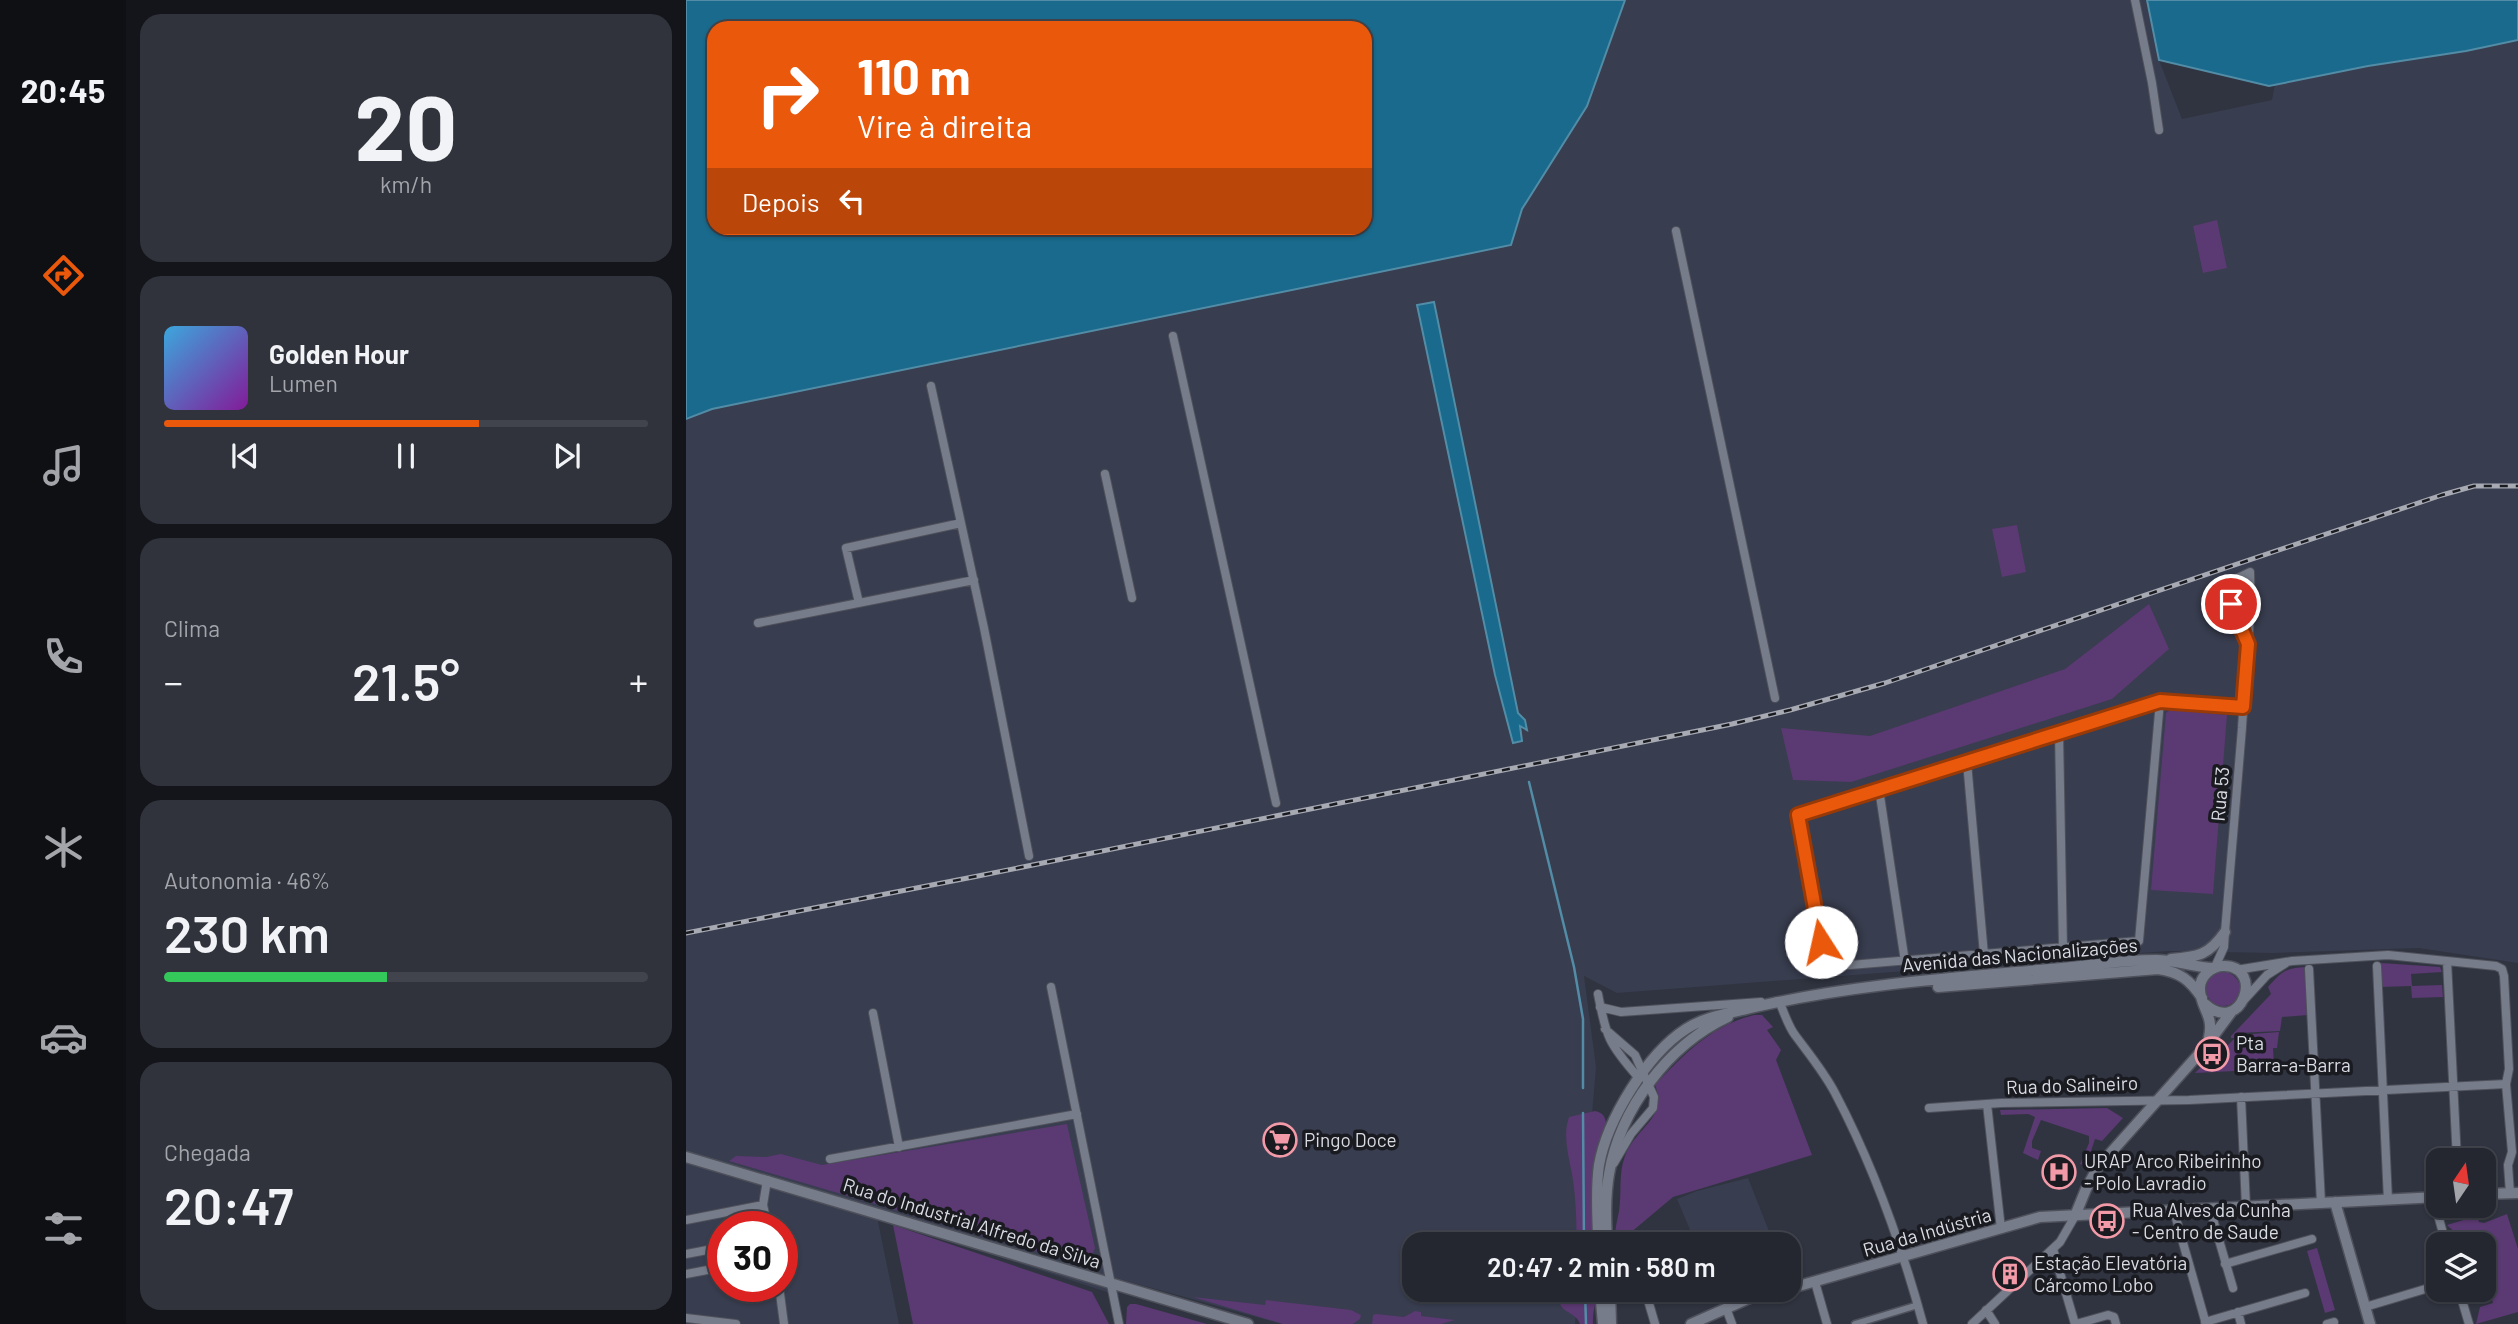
<!DOCTYPE html>
<html lang="pt">
<head>
<meta charset="utf-8">
<style>
	body { margin:0; font-family:Barlow,sans-serif; background:#30333c; color:#f1f3f6; height:100vh; display:flex; flex-direction:column; font-size:26px; white-space:nowrap }
	* { box-sizing:border-box; margin:0 }
	p { font-size:23px; color:#a3a5ab }
	.icon { flex:none; width:38px; height:38px; fill:none; stroke:currentColor; stroke-width:2; stroke-linecap:round; stroke-linejoin:round }
	.map { position:relative; flex:1; overflow:hidden }
	.drawer { display:flex; flex-direction:column; gap:14px; padding:14px; background:#14151a; width:560px }
	.drawer>* { flex:none }
	.guide { position:absolute; left:21px; top:21px; width:665px; height:214px; border-radius:21px; box-shadow:0 2px 5px #0004,0 0 0 2px #41444c; background:#ea580c; color:#fff; overflow:hidden }
	.needle { width:46px; rotate:13deg }
	.controls { position:absolute; left:1740px; top:1148px; display:grid; gap:14px }
	.controls a { display:grid; place-items:center; width:70px; height:70px; border-radius:14px; background:#242730; box-shadow:0 2px 5px #0004,0 0 0 2px #41444c; font-size:35px }
	.speed { position:absolute; left:21px; top:1211px; display:flex; gap:14px; font-size:35px; font-weight:700; text-align:center }
	.speed>* { display:grid; place-content:center; width:91px; height:91px; border-radius:50%; background:#242730; box-shadow:0 2px 5px #0004,0 0 0 2px #41444c; line-height:1 }
	.speed .limit { border:10px solid #d22; background:#fff; color:#111 }
	.pin { position:absolute; display:grid; place-items:center; width:60px; height:60px; color:#fff; margin:-30px; border:4px solid #fff; border-radius:50%; box-shadow:0 2px 7px #0007 }
	.me { position:absolute; width:77px; margin:-38px; rotate:350deg; stroke-linejoin:round; filter:drop-shadow(0 0 5px #0008) }
	.turn { display:flex; align-items:center; gap:24px; height:147px; padding:0 35px; font-size:32px }
	.turn .icon { width:91px; height:91px; stroke-width:2.5 }
	.turn b { display:block; font-size:49px; line-height:60px }
	.then { display:flex; align-items:center; height:66px; padding:0 35px; background:#0003; gap:14px; font-size:26px }
	.big { font-size:52px; font-weight:600; line-height:1.1 }
	.drawer .tile { flex:1; display:flex; flex-direction:column; justify-content:center; gap:10px; min-width:0; padding:0 24px; border-radius:21px; background:#30333c }
	.drawer .dial { align-items:center; gap:0 }
	.dial b { font-size:91px; line-height:1 }
	.song { display:flex; align-items:center; gap:21px }
	.cover { width:84px; height:84px; border-radius:10px; background:linear-gradient(135deg,hsl(200 70% 55%),hsl(290 70% 35%)) }
	.played { height:7px; border-radius:4px; background:linear-gradient(90deg,#ea580c 65%,#41444c 65%) }
	.keys { display:flex; justify-content:space-around; direction:ltr }
	.heat { display:flex; justify-content:space-between; align-items:center; font-size:38px; direction:ltr }
	.charge { height:10px; border-radius:5px; background:linear-gradient(90deg,#34c759 46%,#41444c 0) }
	.trip { position:absolute; left:716px; top:1232px; width:399px; height:70px; border-radius:21px; background:#242730; box-shadow:0 2px 5px #0004,0 0 0 2px #41444c; font-weight:600; line-height:70px; text-align:center }
	main { display:flex; flex:1; min-height:0 }
	.menu { display:flex; flex-direction:column; width:126px; justify-content:space-around; align-items:center; background:#0e1013; color:#a3a5ab }
	.menu .icon { width:49px; height:49px }
	.menu .current { color:#ea580c }
	.menu b { font-size:32px; color:#f1f3f6 }
	.map>svg:first-child { display:block }
	.built { fill:#383d4f; fill-rule:evenodd }
	.green { fill:#5b3972 }
	.water { fill:#196a8c; stroke:#538ca6; stroke-width:2; fill-rule:evenodd }
	.lines { fill:none; stroke-linecap:round; stroke-linejoin:round }
	.stream { stroke:#538ca6; stroke-width:2.5 }
	.pedestrian-casing { stroke:#4e515b; stroke-width:9 }
	.minor-casing { stroke:#4e515b; stroke-width:10 }
	.tertiary-casing { stroke:#4e515b; stroke-width:13 }
	.pedestrian { stroke:#777c8a; stroke-width:6 }
	.minor { stroke:#777c8a; stroke-width:8 }
	.tertiary { stroke:#777c8a; stroke-width:10 }
	.rail-casing { stroke:#a7aab3; stroke-width:5 }
	.rail { stroke:#1a1b21; stroke-width:2.5; stroke-dasharray:8; stroke-linecap:butt }
	.route-casing { stroke:#983908; stroke-width:18 }
	.route { stroke:#ea580c; stroke-width:12 }
	.labels { text-anchor:middle; stroke-width:7; stroke-linejoin:round; paint-order:stroke }
	.street-label { font-size:19px; fill:#dadce4; stroke:#1a1b21 }
	.poi-label { font-size:19px; fill:#dadce4; stroke:#1a1b21; text-anchor:start }
</style>
</head>
<body>
<main>
<nav class="menu">
<b>20:45</b>
<svg class="icon current" aria-label="directions" viewBox="0 0 24 24"><path d="M12 3l9 9-9 9-9-9zM9 14v-3h6M13 9l2 2-2 2"/></svg>
<svg class="icon" aria-label="music" viewBox="0 0 24 24"><path d="M9 18V5l10-2v13"/><circle cx="6" cy="18" r="3"/><circle cx="16" cy="16" r="3"/></svg>
<svg class="icon" aria-label="phone" viewBox="0 0 24 24"><path d="M5 4h4l2 5-3 2q2 4 5 5l2-3 5 2v4C11 20 4 13 5 4z"/></svg>
<svg class="icon" aria-label="climate" viewBox="0 0 24 24"><path d="M12 3v18M4 7l16 10M4 17L20 7"/></svg>
<svg class="icon" aria-label="car" viewBox="0 0 24 24"><path d="M5 17H2v-5l4-1 3-4h7l3 4 3 1v5h-3M9 17h6M6 11h13"/><circle cx="7" cy="17" r="2"/><circle cx="17" cy="17" r="2"/></svg>
<svg class="icon" aria-label="filters" viewBox="0 0 24 24"><path d="M4 7h16M4 17h16"/><circle cx="9" cy="7" r="2"/><circle cx="15" cy="17" r="2"/></svg>
</nav>
<section class="drawer">
<div class="tile dial"><b>20</b><p>km/h</p></div>
<div class="tile">
<div class="song"><i class="cover"></i><div><b>Golden Hour</b><p>Lumen</p></div></div>
<div class="played"></div>
<div class="keys"><svg class="icon" aria-label="previous" viewBox="0 0 24 24"><path d="M18 5L8 12l10 7zM5 5v14"/></svg><svg class="icon" aria-label="pause" viewBox="0 0 24 24"><path d="M8 5v14M16 5v14"/></svg><svg class="icon" aria-label="next" viewBox="0 0 24 24"><path d="M6 5l10 7-10 7zM19 5v14"/></svg></div>
</div>
<div class="tile"><p>Clima</p>
<div class="heat"><a>−</a><b class="big">21.5°</b><a>+</a></div>
</div>
<div class="tile"><p>Autonomia · 46%</p><b class="big">230 km</b><div class="charge"></div></div>
<div class="tile"><p>Chegada</p><b class="big">20:47</b></div>
</section>
<div class="map">
<svg width="1832" height="1324" viewBox="0 0 1832 1324">
	<rect width="100%" height="100%" fill="#303440"/>
	<!-- built -->
	<path class="built" d="M939 0H1461L1473 60 1496 119 1586 100 1589 84 1832 39V963L1733 948 1587 953 1482 951 931 993 898 976 910 1067 895 1244H728V1290H892L889 1324H596L430 1278 433 1296 191 1217 213 1324H0V419L26 409 825 245 836 209 901 106ZM37 1227H96V1286H37Z
		M1062 1178 1088 1244H1010L991 1199 1011 1191Z"/>
	<!-- green -->
	<path class="green" d="M1531 220 1541 268 1517 273 1507 226Z
		M1331 525 1340 572 1316 577 1306 529Z
		M1463 604 1483 649 1426 699 1165 782 1107 780 1095 728 1184 736 1379 669Z
		M1484 710 1541 715 1527 894 1465 890 1480 713Z
		M1695 963 1754 967 1756 972 1725 974 1726 986 1756 985 1757 997 1726 998 1725 986 1696 987Z
		M1620 967 1622 1015 1596 1017 1594 1031 1552 1033V1035L1593 1032 1591 1048H1587L1588 1069 1509 1073 1528 1054 1532 1043 1540 1047 1549 1038H1545V1036L1585 994 1582 987C1596 972 1598 968 1620 967Z
		M1520 989a17 17 0 1 1 34 0a17 17 0 1 1-34 0Z
		M1068 1015H1076L1087 1027 1081 1030 1095 1050 1090 1060 1126 1155 987 1197 931 1244C927 1233 931 1223 933 1211 936 1193 932 1175 939 1156 950 1127 982 1119 969 1085 998 1054 1025 1026 1068 1015Z
		M1421 1108 1437 1118 1416 1141 1409 1139 1400 1166 1394 1164 1403 1143V1136L1355 1120 1346 1141V1148L1355 1151 1352 1160 1337 1153 1349 1117 1342 1114 1315 1115 1314 1110Z
		M909 1111C917 1113 919 1116 920 1123L909 1162 910 1244H890C891 1226 890 1207 888 1188 886 1164 875 1140 883 1117Z
		M381 1124 409 1248 407 1253 384 1261 43 1161 50 1156 80 1157 95 1154 136 1165Z
		M1821 1214 1832 1249V1312L1790 1324 1794 1307 1807 1303 1798 1272 1797 1244H1790L1787 1234 1774 1237 1761 1225 1791 1216 1793 1222 1798 1223Z
		M207 1225 406 1292 423 1324H227Z
		M1631 1248 1649 1310 1639 1313 1621 1251Z
		M891 1290H911C911 1302 906 1311 907 1324H894C890 1313 878 1313 874 1304L886 1301 891 1296Z
		M507 1297 579 1305 580 1300 665 1310 675 1315 674 1319 667 1324H597Z
		M444 1304H450L521 1324H440L441 1307Z
		M729 1311 735 1312V1316L769 1320 755 1324H686L687 1315 690 1314 718 1317Z"/>
	<!-- water -->
	<path class="water" d="M0 0H939L901 106 836 209 825 245 26 409 0 419ZM28 28H679V228H28Z
		M1461 0H1832V40L1780 51 1682 66 1583 86 1473 60Z
		M748 302 832 713 839 720 841 730 834 726 836 741 827 743 809 675 731 305Z"/>
	<g class="lines">
		<!-- stream -->
		<path class="stream" d="M843 782 888 967 897 1019V1088
			M897 1113 898 1244
			M899 1290 900 1324"/>
		<defs>
			<path id="pedestrian" d="M1169 1324 1232 1305"/>
			<path id="minor" d="M1449 0 1466 83 1473 130
				M990 231 1089 698
				M487 336 590 803
				M245 386 298 628 343 856
				M419 474 446 598
				M173 603 160 548 275 523
				M72 623 288 580
				M1474 701 1453 941 1140 967 1113 815 1474 701 1557 707
				M1373 733 1377 948
				M1281 762 1298 955
				M1193 789 1219 962
				M1761 961 1771 1160
				M1691 966 1702 1200
				M1529 967 1538 947 1539 932 1556 728C1559 676 1566 624 1564 572L1537 585 1562 644
				M1623 969 1635 1203
				M1550 970 1606 961 1702 955 1810 966 1816 969 1818 976 1823 1069 1820 1084 1826 1152 1822 1165 1824 1193
				M365 987 433 1324
				M912 994C920 1037 923 1044 952 1077
				M1558 1000 1581 975 1600 963
				M1088 1002 1093 1001C1098 1012 1102 1026 1109 1035 1123 1054 1138 1072 1149 1093 1188 1167 1215 1243 1237 1324
				M914 1007 935 1012 1075 1002
				M187 1013 213 1147
				M919 1029 949 1055 968 1097 967 1108 945 1134 928 1163
				M1555 1097 1560 1207
				M1301 1104 1315 1229
				M1243 1108 1315 1103 1503 1100 1820 1084
				M144 1159 391 1114
				M81 1180 77 1205 82 1227
				M1747 1197 1760 1244
				M1524 1209 1547 1288
				M1488 1211 1520 1324
				M0 1220 77 1205
				M1367 1249 1389 1324
				M0 1254 37 1247
				M1539 1264 1626 1239
				M0 1274 37 1267
				M1129 1282 1141 1324
				M93 1286 98 1324
				M959 1290 969 1324
				M1773 1290 1783 1324
				M1679 1307 1746 1287
				M1040 1308 1046 1324
				M1300 1310 1309 1324
				M1552 1312 1555 1324
				M0 1318 50 1324
				M1519 1322 1619 1293
				M1286 1324 1374 1242 1389 1216
				M1390 1324 1422 1315 1428 1317 1430 1324
				M1641 1324 1648 1322"/>
			<path id="tertiary" d="M1485 959C1512 957 1523 955 1539 932
				M1252 987 1472 969C1494 972 1504 980 1516 998
				M1519 1004C1556 1037 1579 966 1538 966 1525 966 1513 977 1514 990 1515 1009 1528 1015 1523 1037
				M0 1157 562 1324
				M1797 1194 1832 1193
				M1649 1202 1684 1324
				M1389 1216 1400 1189 1412 1167 1520 1046 1546 1011
				M912 1244C912 1218 909 1191 913 1165 921 1120 961 1054 1000 1029 1020 1016 1042 1014 1065 1008 1162 985 1265 978 1364 969 1399 966 1435 960 1470 960 1489 960 1508 967 1527 968
				M921 1244C920 1221 919 1197 923 1174 934 1109 982 1045 1042 1017
				M1102 1289 1354 1217 1752 1197
				M914 1290 917 1324
				M924 1290 925 1324
				M1005 1324 1075 1293 1101 1290"/>
		</defs>
		<!-- pedestrian casing -->
		<use href="#pedestrian" class="pedestrian-casing"/>
		<!-- minor casing -->
		<use href="#minor" class="minor-casing"/>
		<!-- tertiary casing -->
		<use href="#tertiary" class="tertiary-casing"/>
		<!-- pedestrian -->
		<use href="#pedestrian" class="pedestrian"/>
		<!-- minor -->
		<use href="#minor" class="minor"/>
		<!-- tertiary -->
		<use href="#tertiary" class="tertiary"/>
		<defs>
			<path id="rail" d="M0 933 292 876 1046 724 1104 710 1199 683 1756 495 1788 486H1832"/>
		</defs>
		<!-- rail casing -->
		<use href="#rail" class="rail-casing"/>
		<!-- rail -->
		<use href="#rail" class="rail"/>
	</g>
	<g class="lines">
		<defs>
			<path id="route" d="M1135 942 1112 815 1474 701 1557 707 1562 644 1545 604"/>
		</defs>
		<!-- route casing -->
		<use href="#route" class="route-casing"/>
		<!-- route -->
		<use href="#route" class="route"/>
	</g>
	<!-- icons -->
	<defs>
		<symbol id="bus-ring" viewBox="-11 -11 22 22"><circle r="9.5" fill="#1a1b21" stroke="#f39aa8" stroke-width="1.5"/><path d="M-5-6H5V4H4V6H2V4H-2V6H-4V4H-5ZM-3.5-4V0h7V-4ZM-3.5 1.2v1.5H-2V1.2ZM2 1.2v1.5H3.5V1.2Z" fill="#f39aa8"/></symbol>
		<symbol id="supermarket-ring" viewBox="-11 -11 22 22"><circle r="9.5" fill="#1a1b21" stroke="#f39aa8" stroke-width="1.5"/><path d="M-6-5.5h2.5l.6 2H6L4.5 2H-2.5L-4.4-4H-6ZM-1.5 3.2a1.3 1.3 0 1 0 .1 0ZM3 3.2a1.3 1.3 0 1 0 .1 0Z" fill="#f39aa8"/></symbol>
		<symbol id="hospital-ring" viewBox="-11 -11 22 22"><circle r="9.5" fill="#1a1b21" stroke="#f39aa8" stroke-width="1.5"/><path d="M-5-5h3v3.5h4V-5h3V5h-3V1.5h-4V5h-3Z" fill="#f39aa8"/></symbol>
		<symbol id="building-ring" viewBox="-11 -11 22 22"><circle r="9.5" fill="#1a1b21" stroke="#f39aa8" stroke-width="1.5"/><path d="M-4-6H4V6H1V3H-1V6H-4ZM-2.5-4.3h1.7v1.8h-1.7ZM.8-4.3h1.7v1.8H.8ZM-2.5-1h1.7V.8h-1.7ZM.8-1h1.7V.8H.8Z" fill="#f39aa8"/></symbol>
	</defs>
	<g fill-rule="evenodd">
		<use href="#bus-ring" x="1507" y="1035" width="38" height="38"/>
		<use href="#supermarket-ring" x="575" y="1121" width="38" height="38"/>
		<use href="#hospital-ring" x="1354" y="1153" width="38" height="38"/>
		<use href="#bus-ring" x="1402" y="1202" width="38" height="38"/>
		<use href="#building-ring" x="1305" y="1255" width="38" height="38"/>
	</g>
	<g class="labels">
		<!-- street labels -->
		<g class="street-label">
			<text transform="translate(1534 794) rotate(-85)" y="7">Rua 53</text>
			<text transform="translate(1334 955) rotate(-5)" y="7">Avenida das Nacionalizações</text>
			<text transform="translate(1386 1085) rotate(-2)" y="7">Rua do Salineiro</text>
			<text transform="translate(286 1223) rotate(17)" y="7">Rua do Industrial Alfredo da Silva</text>
			<text transform="translate(1241 1232) rotate(-16)" y="7">Rua da Indústria</text>
		</g>
		<!-- poi labels -->
		<g class="poi-label">
			<text x="1550" y="1050">Pta<tspan x="1550" dy="22">Barra-a-Barra</tspan></text>
			<text x="618" y="1147">Pingo Doce</text>
			<text x="1398" y="1168">URAP Arco Ribeirinho<tspan x="1398" dy="22">- Polo Lavradio</tspan></text>
			<text x="1446" y="1217">Rua Alves da Cunha<tspan x="1446" dy="22">- Centro de Saude</tspan></text>
			<text x="1348" y="1270">Estação Elevatória<tspan x="1348" dy="22">Cárcomo Lobo</tspan></text>
		</g>
	</g>
</svg>
<div class="controls">
<a><svg class="needle" viewBox="-14 -14 28 28"><path d="M0-13l5 13h-10z" fill="#e53935"/><path d="M0 13l5-13h-10z" fill="#a3a5ab"/></svg></a>
<a><svg class="icon" aria-label="layers" viewBox="0 0 24 24"><path d="M12 4l9 5-9 5-9-5zM3 14l9 5 9-5"/></svg></a>
</div>
<div class="speed"><div class="limit">30</div></div>
<div class="pin" style="left:1545px;top:604px;background:#d93025"><svg class="icon" aria-label="arrive" viewBox="0 0 24 24"><path d="M6 21V4h12l-3 4 3 4H6"/></svg></div>
<svg class="me" style="left:1135px;top:942px" viewBox="-20 -20 40 40"><circle r="19" fill="#fff"/><path d="M0-13L10 11 0 6-10 11z" fill="#ea580c"/></svg>
<div class="trip">20:47 · 2 min · 580 m</div>
<div class="guide">
<div class="turn"><svg class="icon" aria-label="right" viewBox="0 0 24 24"><path d="M7 20v-9h11M14 6l5 5-5 5"/></svg><div><b>110 m</b>Vire à direita</div></div>
<div class="then">Depois<svg class="icon" aria-label="left" viewBox="0 0 24 24"><path d="M17 20v-9H6M10 6l-5 5 5 5"/></svg></div>
</div>
</div>
</main>
</body>
</html>
